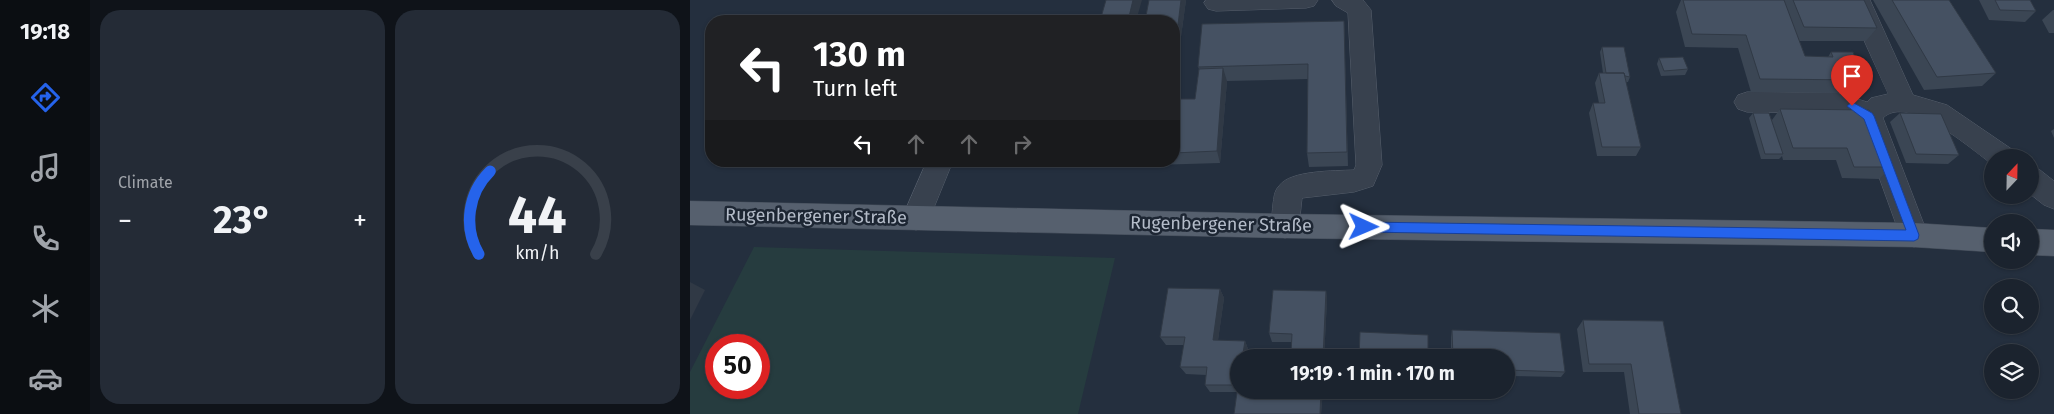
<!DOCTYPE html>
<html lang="en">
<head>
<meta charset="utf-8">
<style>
	body { margin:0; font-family:"Fira Sans",sans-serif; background:#242b36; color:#f1f3f6; height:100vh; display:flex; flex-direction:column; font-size:19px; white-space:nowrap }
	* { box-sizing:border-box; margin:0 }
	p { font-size:16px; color:#a0a4aa }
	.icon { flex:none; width:28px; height:28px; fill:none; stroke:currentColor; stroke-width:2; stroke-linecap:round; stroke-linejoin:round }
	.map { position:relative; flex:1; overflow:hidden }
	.drawer { display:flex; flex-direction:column; gap:10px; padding:10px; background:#0f1319; width:600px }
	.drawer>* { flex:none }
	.top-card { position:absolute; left:15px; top:15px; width:475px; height:152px; border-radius:20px; box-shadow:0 1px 4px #0004,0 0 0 1px #39404a; background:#202124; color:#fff; overflow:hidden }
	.needle { width:32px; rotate:22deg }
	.tools { position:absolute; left:1294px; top:149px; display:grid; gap:10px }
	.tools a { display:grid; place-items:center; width:55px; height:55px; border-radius:50%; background:#1b232e; box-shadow:0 1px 4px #0004,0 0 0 1px #39404a; font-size:25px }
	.speed { position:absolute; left:15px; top:334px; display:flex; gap:10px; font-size:25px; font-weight:700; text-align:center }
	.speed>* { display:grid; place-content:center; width:65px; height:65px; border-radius:50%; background:#1b232e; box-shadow:0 1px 4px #0004,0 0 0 1px #39404a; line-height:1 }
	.speed .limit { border:8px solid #d22; background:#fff; color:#111 }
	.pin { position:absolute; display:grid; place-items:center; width:42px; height:42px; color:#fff; margin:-51px -21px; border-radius:50% 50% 50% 0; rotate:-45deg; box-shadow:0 0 5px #0007 }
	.pin .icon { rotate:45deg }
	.me { position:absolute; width:55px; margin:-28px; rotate:91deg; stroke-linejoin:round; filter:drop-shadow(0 0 4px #0008) }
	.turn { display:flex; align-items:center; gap:18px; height:105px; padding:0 25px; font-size:22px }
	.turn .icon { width:65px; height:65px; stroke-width:2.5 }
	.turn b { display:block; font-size:35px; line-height:42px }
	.lanes { display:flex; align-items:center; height:48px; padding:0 25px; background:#0003; justify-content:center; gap:25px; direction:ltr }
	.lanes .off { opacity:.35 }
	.big { font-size:38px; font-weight:700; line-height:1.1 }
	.drawer .card { flex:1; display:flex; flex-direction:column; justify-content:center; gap:8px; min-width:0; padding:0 18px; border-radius:20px; background:#242b36 }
	.drawer .dial { align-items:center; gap:0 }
	.dial svg { height:130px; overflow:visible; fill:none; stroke:#39404a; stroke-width:7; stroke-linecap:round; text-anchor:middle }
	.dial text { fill:#f1f3f6; stroke:none }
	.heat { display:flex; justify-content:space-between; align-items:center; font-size:28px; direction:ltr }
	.drawer .tiles { flex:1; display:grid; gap:10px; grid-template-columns:repeat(2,1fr) }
	.trip { position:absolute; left:540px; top:349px; width:285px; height:50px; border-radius:25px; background:#1b232e; box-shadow:0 1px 4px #0004,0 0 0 1px #39404a; font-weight:700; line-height:50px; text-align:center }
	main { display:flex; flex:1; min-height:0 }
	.tabs { display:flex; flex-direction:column; width:90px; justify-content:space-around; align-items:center; background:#0b0e12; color:#a0a4aa }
	.tabs .icon { width:35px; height:35px }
	.tabs .selected { color:#2563eb }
	.tabs b { font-size:22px; color:#f1f3f6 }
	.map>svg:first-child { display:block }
	.green { fill:#263c3f; fill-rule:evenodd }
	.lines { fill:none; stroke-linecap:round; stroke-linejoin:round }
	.minor-casing { stroke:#565f6c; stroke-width:1 }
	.major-casing { stroke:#414a57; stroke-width:1 }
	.minor { fill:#38414e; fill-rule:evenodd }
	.major { fill:#56606e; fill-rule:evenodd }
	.wall { fill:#3b4654 }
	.shaded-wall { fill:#303945 }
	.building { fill:#455162; stroke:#303945 }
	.route { fill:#2563eb; stroke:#184099 }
	.labels { text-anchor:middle; stroke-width:5; stroke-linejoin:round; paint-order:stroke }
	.street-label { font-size:18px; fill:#b4bcc9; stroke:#1d2633 }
</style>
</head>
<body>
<main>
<nav class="tabs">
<b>19:18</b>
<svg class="icon selected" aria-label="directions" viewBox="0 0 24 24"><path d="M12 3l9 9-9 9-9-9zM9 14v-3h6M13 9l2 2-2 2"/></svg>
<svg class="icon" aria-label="music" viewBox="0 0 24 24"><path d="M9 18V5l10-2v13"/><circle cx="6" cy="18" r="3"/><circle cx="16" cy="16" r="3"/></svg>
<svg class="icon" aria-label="phone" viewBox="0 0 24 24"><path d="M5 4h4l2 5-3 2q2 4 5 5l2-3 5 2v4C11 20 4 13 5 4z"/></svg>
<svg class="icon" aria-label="climate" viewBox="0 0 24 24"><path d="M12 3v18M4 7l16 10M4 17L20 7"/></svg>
<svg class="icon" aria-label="car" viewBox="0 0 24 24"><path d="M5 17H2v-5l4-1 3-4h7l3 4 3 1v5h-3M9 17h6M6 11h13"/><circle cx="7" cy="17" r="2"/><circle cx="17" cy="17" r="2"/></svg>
</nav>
<section class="drawer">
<div class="tiles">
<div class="card"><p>Climate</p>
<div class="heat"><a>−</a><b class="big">23°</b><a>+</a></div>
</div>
<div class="card dial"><svg viewBox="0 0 100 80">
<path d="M14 69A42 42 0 1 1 86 69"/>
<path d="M14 69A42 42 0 0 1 21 18" stroke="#2563eb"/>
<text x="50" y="56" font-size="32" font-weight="700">44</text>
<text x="50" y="72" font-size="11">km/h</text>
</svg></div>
</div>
</section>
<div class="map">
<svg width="1364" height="414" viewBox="0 0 1364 414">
	<rect width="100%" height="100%" fill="#242f3e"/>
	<!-- green -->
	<path class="green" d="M64 247 425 258 388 414H0V372ZM26 345H69V388H26Z"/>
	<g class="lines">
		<defs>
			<path id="minor" d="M516 0H628L624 6 616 8 526 11 518 9 514 3Z
				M642 0H673L681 10 692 165 683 186 664 192 612 198 609 226 605 235 595 238 585 235C580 224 582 216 583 204 584 198 584 191 589 186 600 170 645 171 664 170L666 165 658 13 646 6Z
				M1156 0H1180L1223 95 1257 105 1323 150 1327 158H1302V164C1281 149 1218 93 1193 118L1238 235 1234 244 1224 247 1214 244 1210 235 1169 122 1156 115 1148 113 1057 112 1048 109 1044 102 1048 95 1057 92 1148 93 1177 102 1181 98 1198 94Z
				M237 161H263L236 227 226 230 216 227 212 218Z
				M1340 167 1350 170 1364 181V209L1354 205 1340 194Z"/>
			<path id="major" d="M0 201 595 214 1224 223 1302 228V252L1224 247 595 238 0 225Z
				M1340 229 1364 230V256L1340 255Z"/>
		</defs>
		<!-- minor casing -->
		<use href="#minor" class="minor-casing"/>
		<!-- major casing -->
		<use href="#major" class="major-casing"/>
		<!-- minor -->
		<use href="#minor" class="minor"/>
		<!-- major -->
		<use href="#major" class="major"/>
	</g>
	<!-- wall -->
	<path class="wall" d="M459 0H496L490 44H484V21Z
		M991 0H1174L1187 28 1176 41H1109L1115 56 1138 57 1141 52 1175 80 1163 93 1061 92 1048 48 995 47 986 12Z
		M1183 0H1259L1306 73 1292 86 1234 90Z
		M1289 0H1340L1346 11 1335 22 1299 20Z
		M1363 10H1364V33H1359L1352 20Z
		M654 21 658 166 619 167 617 153 618 79 537 81 530 163 464 165 462 161H484V118L505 99 509 69 508 67Z
		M912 47 940 77 938 82H936L951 147 946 156H907L899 113 903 103H909L905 83 909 73H913L910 52Z
		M969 58 998 69 995 75 971 76 967 64Z
		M1090 109 1202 167 1189 179 1152 178 1146 160H1093L1092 156 1089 159H1071L1059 118 1063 113 1082 120Z
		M1210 113 1269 155 1258 164 1216 163 1200 122Z
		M1364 129V138L1361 131Z
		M530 289 534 298 528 340 555 341 558 349V353L601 354 602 342H582L579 333 636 291 637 300 634 358H549V390H633L631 414 547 392H520L515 385 516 375 496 374 490 367 494 345H476L470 337Z
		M893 320 973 321 991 414H940L934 372H893L887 329Z
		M762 330 875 372 871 377 816 376V358H761V337Z"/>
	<!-- shaded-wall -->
	<path class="shaded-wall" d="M443 0H452L446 21H438Z
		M491 0H496L490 44 487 33Z
		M533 68 537 81 530 163 527 151Z
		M0 282 15 290 0 320Z
		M530 289 534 298 527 348 523 340Z
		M636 291 637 300 634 358H633Z
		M555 341 558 349 557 358 553 353Z
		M631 390H633L631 414H630Z"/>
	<!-- building -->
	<path class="building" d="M416 0H443L438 21H410Z
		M459 0H491L487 33H484V21H455Z
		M993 0H1094L1115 56 1143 57 1141 52H1163L1175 80 1070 79 1056 35 1002 34Z
		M1103 0H1174L1187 28 1114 27Z
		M1202 0H1259L1306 73 1247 77Z
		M1305 0H1340L1346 11 1310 10Z
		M654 21 657 152 617 153 618 64 508 67 512 24Z
		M912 47H934L940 77 935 76 934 73H916Z
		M993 57 998 69 974 71 969 58Z
		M533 68 527 151 484 153V118H485L487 99H505L509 69Z
		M909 73H934L951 147H912L903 103H915Z
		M1090 109 1179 110 1202 167H1164L1157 148H1103Z
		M1063 113H1079L1093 154H1075Z
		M1210 113 1251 114 1269 155 1226 154Z
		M478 288 530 289 523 340 555 341 553 353 601 354 602 334 579 333 583 290 636 291 633 358H549V390H631L630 414H544L548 385H515L517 367H490L495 337H470Z
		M893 320 973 321 991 414H949L941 364H899Z
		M762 330 870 333 875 372 816 370V358H763Z
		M670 332 738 335V358H669Z"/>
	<!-- route -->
	<path class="route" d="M1162 102 1182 113 1184 116 1229 235 1228 239 1224 241 674 232 670 231 668 227 670 224 674 222 1216 230 1174 119 1157 106Z"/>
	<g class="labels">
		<!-- street labels -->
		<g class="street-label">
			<text transform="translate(126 216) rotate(1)" y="6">Rugenbergener Straße</text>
			<text transform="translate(531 224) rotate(1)" y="6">Rugenbergener Straße</text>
		</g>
	</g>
</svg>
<div class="tools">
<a><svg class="needle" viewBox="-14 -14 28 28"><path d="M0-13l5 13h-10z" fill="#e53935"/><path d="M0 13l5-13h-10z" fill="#a0a4aa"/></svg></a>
<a><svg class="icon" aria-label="sound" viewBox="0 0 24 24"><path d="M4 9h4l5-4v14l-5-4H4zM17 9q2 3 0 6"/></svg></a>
<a><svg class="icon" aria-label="search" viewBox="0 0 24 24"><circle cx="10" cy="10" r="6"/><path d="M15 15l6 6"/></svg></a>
<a><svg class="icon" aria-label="layers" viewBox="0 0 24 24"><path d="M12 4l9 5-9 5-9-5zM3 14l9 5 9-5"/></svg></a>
</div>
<div class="speed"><div class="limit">50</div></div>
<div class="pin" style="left:1162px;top:106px;background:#d93025"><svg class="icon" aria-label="arrive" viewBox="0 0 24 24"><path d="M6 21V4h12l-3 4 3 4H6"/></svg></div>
<svg class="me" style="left:674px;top:227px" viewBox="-20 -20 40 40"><path d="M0-17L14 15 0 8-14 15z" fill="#2563eb" stroke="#fff" stroke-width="4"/></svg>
<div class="trip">19:19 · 1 min · 170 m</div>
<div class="top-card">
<div class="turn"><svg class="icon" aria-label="left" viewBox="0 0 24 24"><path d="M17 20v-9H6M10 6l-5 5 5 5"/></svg><div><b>130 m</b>Turn left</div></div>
<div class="lanes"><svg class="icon" aria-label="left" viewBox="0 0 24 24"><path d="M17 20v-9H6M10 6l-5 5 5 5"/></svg><svg class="icon off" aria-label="ahead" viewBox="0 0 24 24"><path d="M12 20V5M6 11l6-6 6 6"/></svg><svg class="icon off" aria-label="ahead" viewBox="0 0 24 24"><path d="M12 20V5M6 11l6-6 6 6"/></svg><svg class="icon off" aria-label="right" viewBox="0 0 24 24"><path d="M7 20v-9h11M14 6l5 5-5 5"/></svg></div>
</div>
</div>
</main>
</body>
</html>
